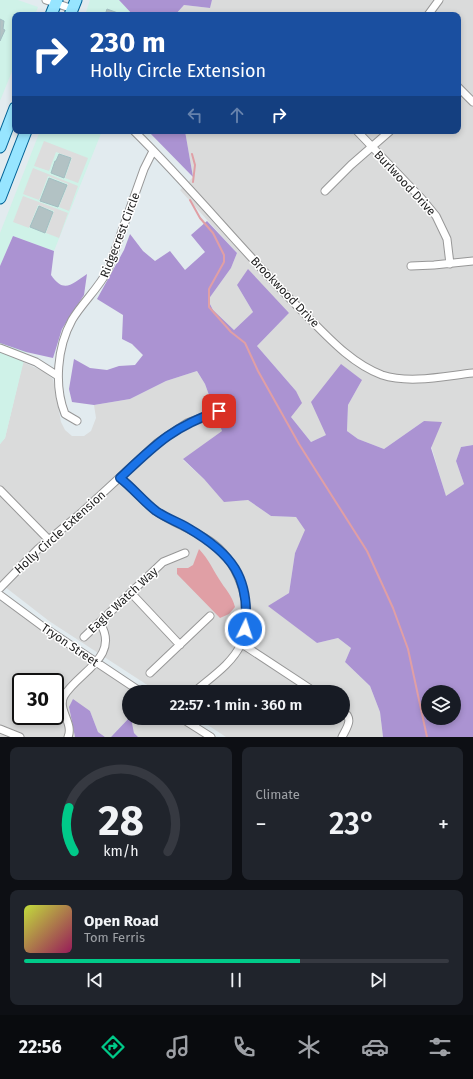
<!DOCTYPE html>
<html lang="en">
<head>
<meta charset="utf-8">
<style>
	body { margin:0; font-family:"Fira Sans",sans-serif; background:#20242c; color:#f1f3f6; height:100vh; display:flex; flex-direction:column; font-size:15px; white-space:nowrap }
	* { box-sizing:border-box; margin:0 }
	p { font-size:13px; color:#9ea1a6 }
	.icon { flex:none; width:22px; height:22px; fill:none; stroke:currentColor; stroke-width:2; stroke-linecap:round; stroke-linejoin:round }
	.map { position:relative; height:737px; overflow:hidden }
	.panel { display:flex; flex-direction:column; gap:10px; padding:10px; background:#0d0f14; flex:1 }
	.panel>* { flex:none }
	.top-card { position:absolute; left:12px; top:12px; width:449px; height:122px; border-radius:8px; box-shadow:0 2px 6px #0003; background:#1a4fa0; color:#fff; overflow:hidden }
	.fabs { position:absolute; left:421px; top:685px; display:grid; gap:8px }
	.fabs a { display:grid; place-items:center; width:40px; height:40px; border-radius:50%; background:#171b24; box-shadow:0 2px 6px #0003; font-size:20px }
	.speed { position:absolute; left:12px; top:673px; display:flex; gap:8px; font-size:20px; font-weight:700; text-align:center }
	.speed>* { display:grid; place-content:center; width:52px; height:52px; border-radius:50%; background:#171b24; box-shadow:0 2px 6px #0003; line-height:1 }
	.speed .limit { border:2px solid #111; border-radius:6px; background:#fff; color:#111 }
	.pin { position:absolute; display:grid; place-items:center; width:34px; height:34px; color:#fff; margin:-17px; border-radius:8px; box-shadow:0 2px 6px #0006 }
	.me { position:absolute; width:44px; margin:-22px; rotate:4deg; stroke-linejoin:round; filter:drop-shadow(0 0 3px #0008) }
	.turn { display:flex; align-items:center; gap:14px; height:84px; padding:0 12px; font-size:18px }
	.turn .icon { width:52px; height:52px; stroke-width:2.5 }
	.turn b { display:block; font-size:28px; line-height:34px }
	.lanes { display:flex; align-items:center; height:38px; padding:0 12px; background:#0003; justify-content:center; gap:20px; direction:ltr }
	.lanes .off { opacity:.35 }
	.big { font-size:30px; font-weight:600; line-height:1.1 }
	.panel .tile { flex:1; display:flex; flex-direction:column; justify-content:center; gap:6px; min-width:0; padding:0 14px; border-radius:8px; background:#20242c }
	.panel .dial { align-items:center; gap:0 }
	.dial svg { height:104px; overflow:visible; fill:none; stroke:#363941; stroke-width:7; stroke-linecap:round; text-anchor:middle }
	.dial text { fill:#f1f3f6; stroke:none }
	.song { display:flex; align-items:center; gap:12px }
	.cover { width:48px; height:48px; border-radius:6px; background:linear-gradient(135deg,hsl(70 70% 55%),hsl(330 70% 35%)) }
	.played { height:4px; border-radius:2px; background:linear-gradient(90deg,#00ca89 65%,#363941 65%) }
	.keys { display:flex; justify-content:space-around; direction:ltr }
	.heat { display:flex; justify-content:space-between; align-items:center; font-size:22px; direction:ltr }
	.panel .tiles { flex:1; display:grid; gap:10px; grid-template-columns:1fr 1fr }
	.tile:last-child { grid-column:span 2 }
	.trip { position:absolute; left:122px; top:685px; width:228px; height:40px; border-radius:20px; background:#171b24; box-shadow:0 2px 6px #0003; font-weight:600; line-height:40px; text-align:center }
	.menu { display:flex; height:64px; justify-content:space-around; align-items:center; background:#090b0e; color:#9ea1a6 }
	.menu .icon { width:28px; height:28px }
	.menu .on { color:#00ca89 }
	.menu b { font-size:18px; color:#f1f3f6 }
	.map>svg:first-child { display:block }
	.residential { fill:#dadbdb; fill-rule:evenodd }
	.commercial { fill:#cff2e8 }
	.forest { fill:#ab93d2; fill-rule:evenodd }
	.parking { fill:#ddd }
	.water { fill:#e09fa5 }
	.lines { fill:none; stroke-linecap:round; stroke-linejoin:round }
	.stream { stroke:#e09fa5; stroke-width:2 }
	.building { fill:#b2c2c4; stroke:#a3bec2 }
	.minor-casing { stroke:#979797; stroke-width:9 }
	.primary-casing { stroke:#006296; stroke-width:13 }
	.minor { stroke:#fff; stroke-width:7 }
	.primary { stroke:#97e5ff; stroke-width:11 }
	.route-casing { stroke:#114b97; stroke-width:10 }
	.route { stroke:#1a73e8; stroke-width:7 }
	.labels { text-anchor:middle; stroke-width:3; stroke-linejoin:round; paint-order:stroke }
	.street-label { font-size:12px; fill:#1d1d1d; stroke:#fff }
</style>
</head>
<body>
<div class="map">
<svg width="473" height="737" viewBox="0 0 473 737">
	<rect width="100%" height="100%" fill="#e2ebef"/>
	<!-- residential -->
	<path class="residential" d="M212 0H473V445L461 447 456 461 464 484 446 497 424 421 384 449 358 439 347 431 348 405 362 380 326 435 311 442 291 417 296 391 257 346 289 313 237 285 253 312 234 330 213 310 208 300 231 268 237 253 180 190 193 177 185 131H458V15H175L184 5 210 8Z
		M23 362 45 372 53 379 61 422 65 430 72 436H84L91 431 96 418 94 405 130 399 166 381 197 371 205 384 222 431 183 460 204 479 224 501 248 500 271 516 296 517 306 530 295 553 289 593 269 606 317 643 338 638 351 648 345 662 370 686 380 712 383 737H226L197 718H343V692H158L49 621 0 583V444L5 438Z
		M0 601 138 692H129V718L111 737H105L98 732 90 711 69 707 75 737H0ZM21 682H55V716H21Z
		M131 718H177L206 737H138L134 733Z"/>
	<!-- commercial -->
	<path class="commercial" d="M0 0H18L38 7 35 15H15V64L0 101Z
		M90 0H119L133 15H85Z
		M40 131H102L54 251 13 236 0 266V233Z
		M0 343 26 352 5 438 0 444Z"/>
	<!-- forest -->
	<path class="forest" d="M119 0H212L210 8 184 5 175 15H133Z
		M148 131H185L193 177Z
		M207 221 237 253 231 268 208 300 213 310 234 330 253 312 237 285 248 269 289 313 257 346 296 391 302 403 291 417 311 442 326 435 311 402 341 364 362 380 348 405 347 431 358 439 384 449 424 421 442 422 431 448 446 496 464 484 456 461 461 447 473 445V737H383L380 712 370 686 345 662 351 648 338 638 317 643 268 606 289 593 295 553 305 530 296 517 271 516 248 500 224 502 204 479 183 459 222 431 205 384 197 371 166 381 130 399 94 405 72 402 69 389 74 359 90 368 107 370 119 366 135 365 143 355 132 344 122 339 123 315 97 299 124 250 130 234 143 251 155 261 170 251 185 270 205 252 191 235ZM428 692H454V718H428Z
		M13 236 54 251 51 275C64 294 72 284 87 274L84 295 62 329 53 358 26 352 0 343V266Z
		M73 699 90 711 98 732 105 737H75L69 707Z
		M129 718H131L134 733 138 737H111Z"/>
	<!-- parking -->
	<path class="parking" d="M44 141 88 158 78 183 65 178 72 158 56 152 49 171 34 166Z
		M33 168 78 186 69 211 59 207 68 184 48 176 39 200 23 194Z
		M23 196 68 213 59 238 46 233 54 211 38 205 29 228 13 222Z"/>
	<!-- water -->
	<path class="water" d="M199 549C209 560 211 566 219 579 225 589 232 595 235 607L229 614 220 618 177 574V568H188L193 565Z"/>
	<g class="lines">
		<!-- stream -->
		<path class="stream" d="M192 154 195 165 193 182
			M190 200 200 218 213 233 224 255V262L209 289V307L231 332 245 343 258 371 299 444 367 551 393 608 408 649 427 737"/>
	</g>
	<!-- building -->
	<path class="building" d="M107 9 118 13 117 15H105Z
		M0 19 4 21 3 29 5 30 0 41Z
		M59 154 71 158 64 178 51 173 55 161H56Z
		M49 178 67 185 58 207 40 201Z
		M39 206 53 212 45 233 30 227Z"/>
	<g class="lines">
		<defs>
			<path id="minor" d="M46 0 73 9
				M428 15 439 0
				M458 87 473 102
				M134 131C193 189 244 253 302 311 326 335 350 363 382 375 410 384 445 376 473 373
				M357 131 422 199 436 216 447 239 450 264
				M325 191 351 165 390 131
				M411 266 434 265 473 261
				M0 348 36 362 58 376
				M77 421 65 414C54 386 57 347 72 320 82 303 98 289 108 270L144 169 153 151
				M120 478C133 488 143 501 156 511 174 524 197 531 214 544 240 564 256 614 241 644 232 664 210 678 194 692
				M0 490 49 540
				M0 588 38 549 81 513 157 443 187 423 219 411
				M132 594 180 645
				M0 595 42 626 141 692
				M84 637 163 562 185 553
				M242 644 315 692
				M150 673 210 616
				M181 718 211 737
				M0 729 20 737
				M68 737C74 723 57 710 64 696 77 673 121 657 100 623
				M342 737C347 727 354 719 343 711"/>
			<path id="primary" d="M51 15 57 0
				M70 15 76 0
				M0 147 15 108
				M0 198 26 131"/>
		</defs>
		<!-- minor casing -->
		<use href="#minor" class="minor-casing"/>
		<!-- primary casing -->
		<use href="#primary" class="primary-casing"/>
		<!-- minor -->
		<use href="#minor" class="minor"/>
		<!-- primary -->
		<use href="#primary" class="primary"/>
	</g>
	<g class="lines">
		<defs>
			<path id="route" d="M219 411C172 427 155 445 120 478 133 488 143 501 156 511 166 518 178 522 188 528 231 553 251 577 245 629"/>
		</defs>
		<!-- route casing -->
		<use href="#route" class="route-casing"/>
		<!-- route -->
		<use href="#route" class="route"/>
	</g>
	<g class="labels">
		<!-- street labels -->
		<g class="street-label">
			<text transform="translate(405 183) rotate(47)" y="4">Burlwood Drive</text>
			<text transform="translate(120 235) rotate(-69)" y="4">Ridgecrest Circle</text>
			<text transform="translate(285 292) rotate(46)" y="4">Brookwood Drive</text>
			<text transform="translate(60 532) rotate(-42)" y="4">Holly Circle Extension</text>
			<text transform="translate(123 600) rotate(-43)" y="4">Eagle Watch Way</text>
			<text transform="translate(70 645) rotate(34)" y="4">Tryon Street</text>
		</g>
	</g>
</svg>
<div class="fabs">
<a><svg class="icon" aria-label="layers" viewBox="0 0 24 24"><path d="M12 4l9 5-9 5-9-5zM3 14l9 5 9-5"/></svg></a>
</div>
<div class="speed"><div class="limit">30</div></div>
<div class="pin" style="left:219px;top:411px;background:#d93025"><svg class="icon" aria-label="arrive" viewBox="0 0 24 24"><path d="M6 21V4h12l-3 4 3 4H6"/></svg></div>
<svg class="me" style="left:245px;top:629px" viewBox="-20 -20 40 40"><circle r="17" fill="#1a73e8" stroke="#fff" stroke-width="3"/><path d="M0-11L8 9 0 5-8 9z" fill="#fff"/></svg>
<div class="trip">22:57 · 1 min · 360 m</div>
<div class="top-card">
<div class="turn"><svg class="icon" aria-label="right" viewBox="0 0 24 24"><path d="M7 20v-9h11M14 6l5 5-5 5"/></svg><div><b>230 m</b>Holly Circle Extension</div></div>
<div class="lanes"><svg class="icon off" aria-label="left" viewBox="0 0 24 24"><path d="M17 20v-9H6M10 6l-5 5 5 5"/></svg><svg class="icon off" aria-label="ahead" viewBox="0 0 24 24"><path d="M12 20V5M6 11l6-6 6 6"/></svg><svg class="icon" aria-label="right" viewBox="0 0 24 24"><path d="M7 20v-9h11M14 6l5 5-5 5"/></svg></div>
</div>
</div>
<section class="panel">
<div class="tiles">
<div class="tile dial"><svg viewBox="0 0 100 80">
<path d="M14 69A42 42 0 1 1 86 69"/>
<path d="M14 69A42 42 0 0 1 10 35" stroke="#00ca89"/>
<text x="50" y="56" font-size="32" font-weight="700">28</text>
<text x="50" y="72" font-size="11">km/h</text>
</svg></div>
<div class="tile"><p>Climate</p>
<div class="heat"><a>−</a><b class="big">23°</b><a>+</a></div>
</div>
<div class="tile">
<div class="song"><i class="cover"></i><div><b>Open Road</b><p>Tom Ferris</p></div></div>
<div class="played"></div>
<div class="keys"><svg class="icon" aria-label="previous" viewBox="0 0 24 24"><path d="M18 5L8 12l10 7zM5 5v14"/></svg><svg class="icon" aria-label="pause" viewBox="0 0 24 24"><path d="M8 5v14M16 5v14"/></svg><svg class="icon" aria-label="next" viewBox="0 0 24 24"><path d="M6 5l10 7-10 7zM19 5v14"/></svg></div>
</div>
</div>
</section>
<nav class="menu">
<b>22:56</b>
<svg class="icon on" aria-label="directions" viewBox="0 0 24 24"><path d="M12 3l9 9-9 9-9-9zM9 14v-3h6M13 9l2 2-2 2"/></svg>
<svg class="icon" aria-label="music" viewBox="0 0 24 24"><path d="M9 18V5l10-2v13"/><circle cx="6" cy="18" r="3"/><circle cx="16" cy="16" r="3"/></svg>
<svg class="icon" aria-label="phone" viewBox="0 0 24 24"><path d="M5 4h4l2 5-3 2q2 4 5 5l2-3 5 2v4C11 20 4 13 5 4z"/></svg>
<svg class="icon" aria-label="climate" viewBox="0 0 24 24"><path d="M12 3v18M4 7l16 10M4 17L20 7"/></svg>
<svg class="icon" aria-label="car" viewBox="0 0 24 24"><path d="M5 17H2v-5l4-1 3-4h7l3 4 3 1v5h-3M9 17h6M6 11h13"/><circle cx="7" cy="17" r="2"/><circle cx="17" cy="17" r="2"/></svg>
<svg class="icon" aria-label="filters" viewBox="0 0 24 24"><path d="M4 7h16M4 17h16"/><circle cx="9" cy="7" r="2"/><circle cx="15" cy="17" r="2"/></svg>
</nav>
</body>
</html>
